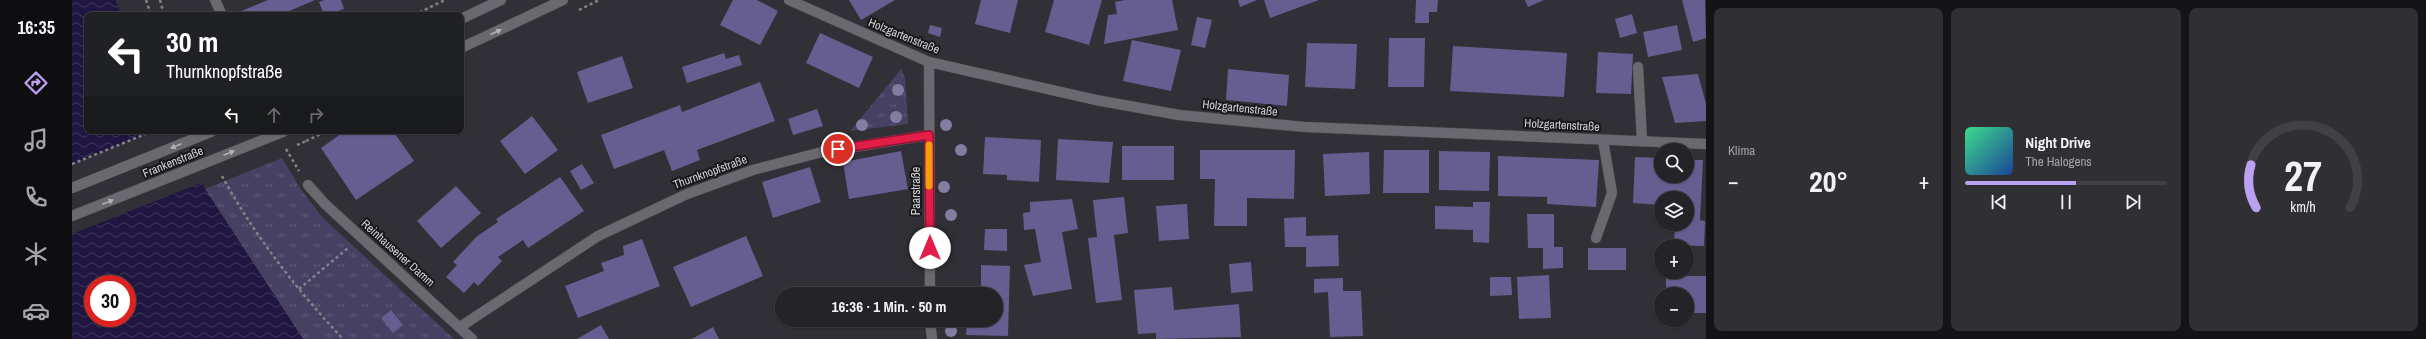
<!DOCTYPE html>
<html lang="de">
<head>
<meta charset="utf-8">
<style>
	body { margin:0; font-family:"Archivo Narrow",sans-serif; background:#303034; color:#f1f3f6; height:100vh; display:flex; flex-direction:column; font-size:15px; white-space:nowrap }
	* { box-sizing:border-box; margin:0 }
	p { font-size:13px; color:#a3a4a8 }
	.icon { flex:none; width:22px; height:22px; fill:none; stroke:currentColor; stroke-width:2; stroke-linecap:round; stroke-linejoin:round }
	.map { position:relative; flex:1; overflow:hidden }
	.panel { display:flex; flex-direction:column; gap:8px; padding:8px; background:#141416; width:720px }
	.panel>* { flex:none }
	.banner { position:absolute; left:12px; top:12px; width:380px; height:122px; border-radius:8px; box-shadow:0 1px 3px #0004,0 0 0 1px #414145; background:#202124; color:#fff; overflow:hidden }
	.tools { position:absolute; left:1582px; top:143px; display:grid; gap:8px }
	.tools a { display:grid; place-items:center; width:40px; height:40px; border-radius:50%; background:#242428; box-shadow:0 1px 3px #0004,0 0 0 1px #414145; font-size:20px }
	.speed { position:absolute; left:12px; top:275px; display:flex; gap:8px; font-size:20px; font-weight:700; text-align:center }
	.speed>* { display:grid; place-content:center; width:52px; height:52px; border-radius:50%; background:#242428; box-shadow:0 1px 3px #0004,0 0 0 1px #414145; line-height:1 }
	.speed .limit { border:6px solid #d22; background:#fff; color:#111 }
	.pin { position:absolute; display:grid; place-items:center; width:34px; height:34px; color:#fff; margin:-17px; border:2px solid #fff; border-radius:50%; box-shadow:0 1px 4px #0007 }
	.me { position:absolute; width:44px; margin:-22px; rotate:0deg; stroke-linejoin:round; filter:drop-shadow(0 0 3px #0008) }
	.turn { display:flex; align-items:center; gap:14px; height:84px; padding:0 16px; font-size:18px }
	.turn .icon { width:52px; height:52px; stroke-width:2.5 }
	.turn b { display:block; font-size:28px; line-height:34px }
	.lanes { display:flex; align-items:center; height:38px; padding:0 16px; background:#0003; justify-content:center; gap:20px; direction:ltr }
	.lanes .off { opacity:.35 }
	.big { font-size:30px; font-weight:700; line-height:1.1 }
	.panel .tile { flex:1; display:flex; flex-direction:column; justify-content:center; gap:6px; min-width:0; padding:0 14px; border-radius:8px; background:#303034 }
	.panel .dial { align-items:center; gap:0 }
	.dial svg { height:104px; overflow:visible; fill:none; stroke:#414145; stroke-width:7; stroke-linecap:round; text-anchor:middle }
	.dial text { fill:#f1f3f6; stroke:none }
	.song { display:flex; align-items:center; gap:12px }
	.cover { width:48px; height:48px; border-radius:6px; background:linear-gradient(135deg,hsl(150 70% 55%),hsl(220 70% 35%)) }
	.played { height:4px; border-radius:2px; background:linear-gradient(90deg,#bca0f2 55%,#414145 55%) }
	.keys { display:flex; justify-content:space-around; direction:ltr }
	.heat { display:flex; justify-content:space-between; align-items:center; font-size:22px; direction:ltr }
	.panel .tiles { flex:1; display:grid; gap:8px; grid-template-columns:repeat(3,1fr) }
	.trip { position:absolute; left:703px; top:287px; width:228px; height:40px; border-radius:20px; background:#242428; box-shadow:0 1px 3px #0004,0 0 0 1px #414145; font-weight:700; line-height:40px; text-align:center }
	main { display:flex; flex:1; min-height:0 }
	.dock { display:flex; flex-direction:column; width:72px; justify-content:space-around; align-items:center; background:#0e0e10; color:#a3a4a8 }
	.dock .icon { width:28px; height:28px }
	.dock .on { color:#bca0f2 }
	.dock b { font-size:18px; color:#f1f3f6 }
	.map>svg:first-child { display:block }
	.grass { fill:url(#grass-tufts) }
	.water { fill:url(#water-waves); fill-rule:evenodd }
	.pier { fill:#303036 }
	.building { fill:#665e90 }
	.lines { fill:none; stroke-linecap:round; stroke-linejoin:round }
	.service-casing { stroke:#4d4c51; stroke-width:11 }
	.minor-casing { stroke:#4d4c51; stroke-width:11 }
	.secondary-casing { stroke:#4d4c51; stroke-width:11 }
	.path { stroke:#838388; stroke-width:2.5; stroke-dasharray:3 3; stroke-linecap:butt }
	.service { stroke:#6a6970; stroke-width:10 }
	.minor { stroke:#6a6970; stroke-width:10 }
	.secondary { stroke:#6a6970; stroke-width:10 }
	.secondary-bridge-casing { stroke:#4d4c51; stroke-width:11; stroke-linecap:butt }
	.path-bridge { stroke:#838388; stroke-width:2.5; stroke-dasharray:3 3; stroke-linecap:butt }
	.secondary-bridge { stroke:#6a6970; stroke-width:10 }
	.tree { fill:#817ea2 }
	.oneway { fill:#b4b3b8 }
	.route-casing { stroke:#92132f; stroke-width:10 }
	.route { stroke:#e11d48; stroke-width:7 }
	.slow { stroke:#f59e0b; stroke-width:7 }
	.labels { text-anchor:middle; stroke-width:4; stroke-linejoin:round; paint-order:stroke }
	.street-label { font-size:12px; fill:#d4d3d7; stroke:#18181b }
</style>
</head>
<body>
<main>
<nav class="dock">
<b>16:35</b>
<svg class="icon on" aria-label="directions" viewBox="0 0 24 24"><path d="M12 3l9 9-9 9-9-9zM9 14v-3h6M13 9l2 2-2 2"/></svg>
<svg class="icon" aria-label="music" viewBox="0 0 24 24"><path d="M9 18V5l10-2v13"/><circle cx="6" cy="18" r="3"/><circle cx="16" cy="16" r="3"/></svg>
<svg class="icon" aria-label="phone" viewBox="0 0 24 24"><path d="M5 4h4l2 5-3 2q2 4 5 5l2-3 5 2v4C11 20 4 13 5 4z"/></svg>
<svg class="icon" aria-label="climate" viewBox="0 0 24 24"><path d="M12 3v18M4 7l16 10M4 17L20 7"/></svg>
<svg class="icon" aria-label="car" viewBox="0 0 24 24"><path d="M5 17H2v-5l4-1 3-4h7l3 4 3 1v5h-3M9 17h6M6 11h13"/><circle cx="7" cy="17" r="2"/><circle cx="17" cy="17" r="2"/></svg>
</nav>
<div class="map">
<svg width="1634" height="339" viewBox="0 0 1634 339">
	<defs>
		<pattern id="grass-tufts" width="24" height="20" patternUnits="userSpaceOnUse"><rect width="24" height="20" fill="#464162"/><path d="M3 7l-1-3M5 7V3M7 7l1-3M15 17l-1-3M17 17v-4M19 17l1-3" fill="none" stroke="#605c78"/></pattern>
		<pattern id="water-waves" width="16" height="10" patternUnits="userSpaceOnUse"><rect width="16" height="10" fill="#201641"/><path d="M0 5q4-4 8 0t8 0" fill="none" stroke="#40375c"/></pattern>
	</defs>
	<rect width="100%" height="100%" fill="#303036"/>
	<!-- grass -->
	<path class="grass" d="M829 69 833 78 836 124 778 131Z
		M210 158 230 191 251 218 382 339H231L133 189Z"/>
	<!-- water -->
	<path class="water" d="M0 0H43L50 15H15V131H106L133 189 231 339H0ZM21 284H55V318H21Z"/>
	<!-- pier -->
	<path class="pier" d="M81 131H108L132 182 0 234V164Z"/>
	<!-- building -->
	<path class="building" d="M196 0H243L208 15H169L167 12Z
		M252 0H269L272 9 252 15 247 2Z
		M661 0H685L706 11 688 45 648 25Z
		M777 0H823L789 20Z
		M909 0H946L938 33 903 24Z
		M982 0H1030L1017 45 973 32Z
		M1053 0H1100L1106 30 1032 44 1036 15 1045 14 1043 2Z
		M1166 0H1185L1168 7Z
		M1192 0H1247L1198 18Z
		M1344 0H1366L1365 12H1357V23H1343Z
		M1453 0H1472L1456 7Z
		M1610 0H1633L1634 38 1621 42Z
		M1560 14 1565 33 1548 38 1543 19Z
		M1125 17 1140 20 1133 48 1119 45Z
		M858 25 870 28 868 37 856 33Z
		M1605 25 1610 50 1576 57 1571 32Z
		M748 33 801 57 787 88 734 63Z
		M1317 38H1353L1352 87H1316Z
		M1060 40 1109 50 1099 91 1051 81Z
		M1235 43 1285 44 1283 89 1233 87Z
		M1381 46 1495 53 1492 97 1378 91Z
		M1526 52 1561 54 1559 94 1524 93Z
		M652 53 654 59 667 55 670 65 615 83 610 67Z
		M550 56 561 88 516 103 505 72Z
		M1156 69 1217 75 1215 106 1154 100Z
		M1626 74 1634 104V121L1603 123 1590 77Z
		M688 82 703 121 625 150 628 160 600 171 592 150 542 169 529 135 608 105 610 112Z
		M745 109 751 126 721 135 716 119Z
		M460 116 486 150 453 174 428 141Z
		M273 131H321L342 161 284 200 249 148Z
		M913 137 969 140 967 182 935 180V175L911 174Z
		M986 139 1041 142 1037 183 984 180Z
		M1050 146H1102V180H1050Z
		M1128 150H1223L1222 199 1175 198V226H1142L1143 179H1128Z
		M1312 150H1357V193H1311Z
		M829 151 836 189 777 199 771 162Z
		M1367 151 1418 152 1417 191 1367 190Z
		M1297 152 1298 194 1253 196 1251 154Z
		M1426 156 1527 160 1524 207 1475 204V197L1426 196Z
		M1563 157 1589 158V176H1615V160H1631L1628 220 1633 221 1632 246 1602 245 1603 224H1615V198H1589V205L1561 203Z
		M510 164 522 183 509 190 498 171Z
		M738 167 749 202 701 218 690 182Z
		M488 177 512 211 456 248 451 240 426 257 430 261 406 286 402 282 392 293 374 277 385 265 381 262 404 237 426 222 424 219Z
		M384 186 409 213 369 248 345 221Z
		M1052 197 1056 233 1042 235 1050 300 1024 303 1016 238 1025 237 1021 200Z
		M1000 199 1006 229 990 232 1000 289 961 296 952 265 969 262 963 229 952 230 951 213 958 212V202Z
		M1401 202H1418L1417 243 1401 242V230L1363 229V206L1401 207Z
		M1115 204 1117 239 1087 241 1084 206Z
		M1455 214H1482V247H1491V268L1471 269V248H1456Z
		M1234 217V236L1266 235 1267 266 1234 267V247H1213L1212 218Z
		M913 229H935V251L912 250Z
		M674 236 691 276 619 307 601 267Z
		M570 239 588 286 506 318 493 286 532 271 529 263 552 255 551 246Z
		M1516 248H1554V270H1516Z
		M1179 262 1181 291 1159 293 1157 264Z
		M909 265 938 266 936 336 894 335 895 320H924V294H895V290H909Z
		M1477 275 1479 318 1447 319 1445 277Z
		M1594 276H1634V313H1615V294H1594Z
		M1418 277H1439L1440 295 1418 296Z
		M1271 278V291H1289L1291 336 1258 337 1256 292 1242 293V279Z
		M1100 287 1102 310 1167 304 1169 337 1084 339V333L1066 334 1062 290Z
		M319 310 331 325 321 333 309 318Z
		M529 325 537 339H505Z
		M641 327 647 339H620Z"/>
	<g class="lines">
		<defs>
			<path id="service" d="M1566 67 1570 141
				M1524 238 1540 193 1531 140"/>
			<path id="minor" d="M143 0 150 15
				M717 0 857 62 1024 100 1107 115 1233 127 1634 144
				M857 62 858 294
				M236 185 253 204 400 339
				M858 320 860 339
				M388 327 526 236 615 194 681 170 750 152 857 135"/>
			<path id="secondary" d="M389 19 429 0
				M389 48 491 0"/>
		</defs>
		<!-- service casing -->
		<use href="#service" class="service-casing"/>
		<!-- minor casing -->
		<use href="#minor" class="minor-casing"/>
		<!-- secondary casing -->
		<use href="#secondary" class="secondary-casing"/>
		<!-- path -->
		<path class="path" d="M74 0 79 15
			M88 0 92 15
			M507 10 527 0
			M342 15 373 0
			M234 141 255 131
			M214 149 227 171
			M0 164 81 131
			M150 176C182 235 225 290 271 339
			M227 289 276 248"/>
		<!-- service -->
		<use href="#service" class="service"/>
		<!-- minor -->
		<use href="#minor" class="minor"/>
		<!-- secondary -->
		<use href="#secondary" class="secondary"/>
		<defs>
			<path id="secondary-bridge" d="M0 188 141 131
				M0 216 213 131"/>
		</defs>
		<!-- secondary-bridge casing -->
		<use href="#secondary-bridge" class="secondary-bridge-casing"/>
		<!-- path-bridge -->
		<path class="path-bridge" d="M225 145 234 141"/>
		<!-- secondary-bridge -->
		<use href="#secondary-bridge" class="secondary-bridge"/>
	</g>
	<!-- trees -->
	<g class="tree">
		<circle cx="826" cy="90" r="6"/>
		<circle cx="824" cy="117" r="6"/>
		<circle cx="790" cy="125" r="6"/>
		<circle cx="874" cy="125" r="6"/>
		<circle cx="889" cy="150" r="6"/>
		<circle cx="872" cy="187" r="6"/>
		<circle cx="879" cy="215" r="6"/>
		<circle cx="879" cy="331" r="6"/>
	</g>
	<!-- one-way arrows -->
	<defs><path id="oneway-solid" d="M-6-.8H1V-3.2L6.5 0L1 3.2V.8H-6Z"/></defs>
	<g class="oneway">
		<use href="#oneway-solid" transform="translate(424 32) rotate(-25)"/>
		<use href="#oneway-solid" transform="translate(104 146) rotate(158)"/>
		<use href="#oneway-solid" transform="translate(157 153) rotate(-22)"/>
		<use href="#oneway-solid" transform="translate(36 202) rotate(-22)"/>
	</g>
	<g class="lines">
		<defs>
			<path id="route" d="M766 149 857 135 858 248"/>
		</defs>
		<!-- route casing -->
		<use href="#route" class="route-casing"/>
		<!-- route -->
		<use href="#route" class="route"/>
		<!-- slow -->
		<path class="slow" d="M857 145V186"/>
	</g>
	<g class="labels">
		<!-- street labels -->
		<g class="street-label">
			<text transform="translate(832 36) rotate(22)" y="4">Holzgartenstraße</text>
			<text transform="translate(1168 108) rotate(6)" y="4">Holzgartenstraße</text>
			<text transform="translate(1490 125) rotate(3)" y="4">Holzgartenstraße</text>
			<text transform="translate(101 162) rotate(-22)" y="4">Frankenstraße</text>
			<text transform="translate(638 172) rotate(-20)" y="4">Thurnknopfstraße</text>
			<text transform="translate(844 191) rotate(-90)" y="4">Paarstraße</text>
			<text transform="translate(326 253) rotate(42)" y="4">Reinhausener Damm</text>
		</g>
	</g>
</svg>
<div class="tools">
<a><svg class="icon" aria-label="search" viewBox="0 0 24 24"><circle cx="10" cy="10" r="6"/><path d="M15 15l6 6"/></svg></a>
<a><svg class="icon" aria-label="layers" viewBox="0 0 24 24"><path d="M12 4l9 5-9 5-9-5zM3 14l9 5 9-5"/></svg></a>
<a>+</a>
<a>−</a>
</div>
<div class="speed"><div class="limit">30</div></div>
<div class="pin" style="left:766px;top:149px;background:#d93025"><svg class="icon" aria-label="arrive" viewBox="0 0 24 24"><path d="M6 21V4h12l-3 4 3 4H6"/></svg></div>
<svg class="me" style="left:858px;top:248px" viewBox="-20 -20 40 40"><circle r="19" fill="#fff"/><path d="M0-13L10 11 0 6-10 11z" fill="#e11d48"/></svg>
<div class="trip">16:36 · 1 Min. · 50 m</div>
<div class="banner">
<div class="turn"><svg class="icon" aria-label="left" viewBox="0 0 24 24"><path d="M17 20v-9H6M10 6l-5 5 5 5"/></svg><div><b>30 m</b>Thurnknopfstraße</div></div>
<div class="lanes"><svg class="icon" aria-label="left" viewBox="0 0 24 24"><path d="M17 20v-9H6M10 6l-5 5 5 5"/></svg><svg class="icon off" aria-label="ahead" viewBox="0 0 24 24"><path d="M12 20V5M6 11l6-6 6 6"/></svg><svg class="icon off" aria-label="right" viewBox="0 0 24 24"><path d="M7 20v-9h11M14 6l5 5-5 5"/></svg></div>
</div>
</div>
<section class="panel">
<div class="tiles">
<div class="tile"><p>Klima</p>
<div class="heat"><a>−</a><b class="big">20°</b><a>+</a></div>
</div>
<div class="tile">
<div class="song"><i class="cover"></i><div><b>Night Drive</b><p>The Halogens</p></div></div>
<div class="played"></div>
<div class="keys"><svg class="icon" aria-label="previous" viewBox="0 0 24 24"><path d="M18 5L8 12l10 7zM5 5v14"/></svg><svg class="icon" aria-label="pause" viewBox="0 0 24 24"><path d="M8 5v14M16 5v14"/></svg><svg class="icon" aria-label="next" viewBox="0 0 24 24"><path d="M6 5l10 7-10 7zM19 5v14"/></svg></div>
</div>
<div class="tile dial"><svg viewBox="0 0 100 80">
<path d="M14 69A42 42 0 1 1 86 69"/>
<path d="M14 69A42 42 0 0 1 10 36" stroke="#bca0f2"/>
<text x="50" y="56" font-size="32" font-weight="700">27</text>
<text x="50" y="72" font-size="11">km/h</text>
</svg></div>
</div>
</section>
</main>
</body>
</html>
